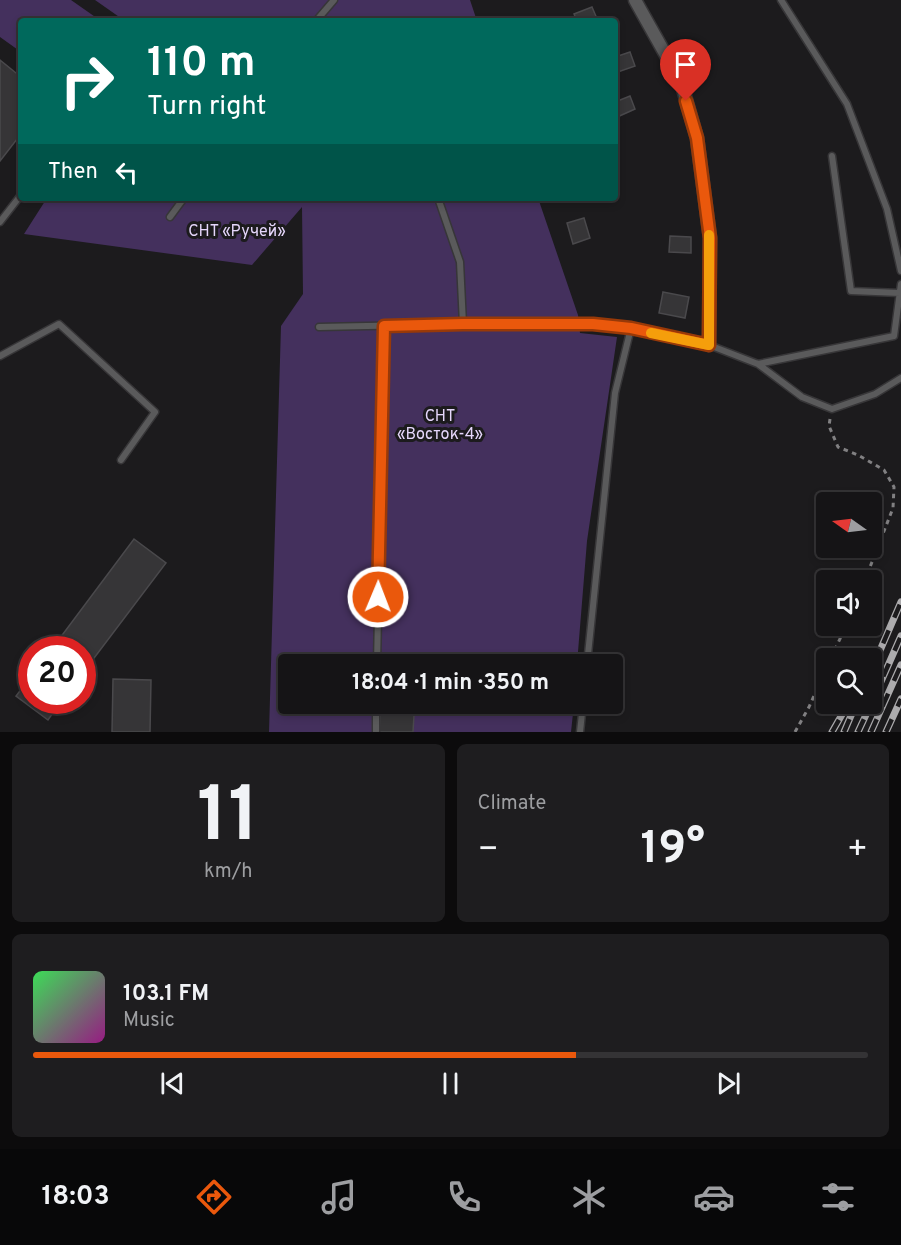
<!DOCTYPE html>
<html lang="en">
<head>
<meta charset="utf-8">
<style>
	body { margin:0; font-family:Overpass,sans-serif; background:#1e1d1f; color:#f1f3f6; height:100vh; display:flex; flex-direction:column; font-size:22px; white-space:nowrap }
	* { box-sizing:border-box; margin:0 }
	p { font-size:20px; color:#9d9ea1 }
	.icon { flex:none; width:33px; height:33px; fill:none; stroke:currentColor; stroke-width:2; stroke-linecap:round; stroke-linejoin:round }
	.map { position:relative; height:732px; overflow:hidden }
	.details { display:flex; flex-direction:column; gap:12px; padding:12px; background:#0c0b0c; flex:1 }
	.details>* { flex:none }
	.hud { position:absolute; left:18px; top:18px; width:600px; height:183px; border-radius:6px; box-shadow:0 3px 9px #0003,0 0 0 2px #343335; background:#00695c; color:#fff; overflow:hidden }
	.needle { width:39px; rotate:284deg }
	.controls { position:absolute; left:816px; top:492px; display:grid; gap:12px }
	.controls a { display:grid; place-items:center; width:66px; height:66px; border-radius:6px; background:#151416; box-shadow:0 3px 9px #0003,0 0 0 2px #343335; font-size:30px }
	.speed { position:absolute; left:18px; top:636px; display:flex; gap:12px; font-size:30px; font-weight:700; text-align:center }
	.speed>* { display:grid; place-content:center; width:78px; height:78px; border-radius:50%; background:#151416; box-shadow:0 3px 9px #0003,0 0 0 2px #343335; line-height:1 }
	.speed .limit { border:9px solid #d22; background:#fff; color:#111 }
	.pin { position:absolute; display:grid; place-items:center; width:51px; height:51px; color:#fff; margin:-62px -26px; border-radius:50% 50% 50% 0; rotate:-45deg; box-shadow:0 0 6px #0007 }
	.pin .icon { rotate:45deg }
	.me { position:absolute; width:66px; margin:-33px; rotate:1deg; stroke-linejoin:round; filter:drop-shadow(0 0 4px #0008) }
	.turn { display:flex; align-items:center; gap:21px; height:126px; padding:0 30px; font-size:27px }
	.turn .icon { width:78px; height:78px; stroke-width:2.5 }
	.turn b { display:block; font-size:42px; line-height:51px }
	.then { display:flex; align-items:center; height:57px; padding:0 30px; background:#0003; gap:12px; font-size:22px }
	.big { font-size:45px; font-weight:700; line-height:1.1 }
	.details .card { flex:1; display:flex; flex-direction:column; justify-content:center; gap:9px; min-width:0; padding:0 21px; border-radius:9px; background:#1e1d1f }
	.details .dial { align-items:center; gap:0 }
	.dial b { font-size:78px; line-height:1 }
	.song { display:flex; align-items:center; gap:18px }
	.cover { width:72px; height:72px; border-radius:9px; background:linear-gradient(135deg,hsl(130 70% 55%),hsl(310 70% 35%)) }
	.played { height:6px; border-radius:3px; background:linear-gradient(90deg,#ea580c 65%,#343335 65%) }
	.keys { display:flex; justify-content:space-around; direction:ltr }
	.heat { display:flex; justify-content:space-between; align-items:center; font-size:33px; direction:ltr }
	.details .tiles { flex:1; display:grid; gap:12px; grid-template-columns:1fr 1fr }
	.card:last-child { grid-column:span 2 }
	.trip { position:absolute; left:278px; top:654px; width:345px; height:60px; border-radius:6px; background:#151416; box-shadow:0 3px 9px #0003,0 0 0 2px #343335; font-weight:700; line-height:60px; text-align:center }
	.dock { display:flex; height:96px; justify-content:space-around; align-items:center; background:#080809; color:#9d9ea1 }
	.dock .icon { width:42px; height:42px }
	.dock .current { color:#ea580c }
	.dock b { font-size:27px; color:#f1f3f6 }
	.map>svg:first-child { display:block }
	.green { fill:#44305d }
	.building { fill:#363537; stroke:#4a494c; stroke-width:1.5 }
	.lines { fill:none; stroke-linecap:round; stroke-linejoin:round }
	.lane-casing { stroke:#373638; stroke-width:9 }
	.street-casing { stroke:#373638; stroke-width:15 }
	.path { stroke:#818082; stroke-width:3; stroke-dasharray:4.5 4.5; stroke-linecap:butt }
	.lane { stroke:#5a5a5b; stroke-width:6 }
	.street { stroke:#5a5a5b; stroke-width:12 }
	.rail-casing { stroke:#acabad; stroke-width:7 }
	.rail { stroke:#1c1b1d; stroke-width:4.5; stroke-dasharray:14; stroke-linecap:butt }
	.route-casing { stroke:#983908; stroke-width:15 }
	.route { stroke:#ea580c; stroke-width:10 }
	.slow { stroke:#f59e0b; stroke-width:10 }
	.labels { text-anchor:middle; stroke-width:6; stroke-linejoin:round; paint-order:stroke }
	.park-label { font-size:16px; fill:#e6d7fc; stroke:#1c1b1d }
</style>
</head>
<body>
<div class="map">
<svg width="901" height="732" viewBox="0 0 901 732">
	<rect width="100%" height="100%" fill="#1c1b1d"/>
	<!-- green -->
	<path class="green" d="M0 0H71L101 21H21V52L0 37Z
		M95 0H470L477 21H125Z
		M47 198H538L578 315 580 333 617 337 587 541 577 664H288V704H574L571 732H269L281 326 303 294 302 207 252 265 24 234Z"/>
	<!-- building -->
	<path class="building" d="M592 7 598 21H577L574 14Z
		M630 52 635 66 615 73V57Z
		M0 60 21 77V134L0 161Z
		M630 96 635 109 615 118V102Z
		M584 218 590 238 573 244 567 223Z
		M670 236 691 237V253L669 252Z
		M663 292 689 297 685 318 659 313Z
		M134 539 166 563 82 674V650H51Z
		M32 675V700H62L48 720 16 696Z
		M113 679 151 680 150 732H112Z
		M380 714 414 715 413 732H379Z"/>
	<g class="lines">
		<defs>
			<path id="lane" d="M781 0 847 104 887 209 901 271
				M316 21 334 0
				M832 156 851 291 900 293
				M438 198 460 262 463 324
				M170 217 184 198
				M0 222 21 195
				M319 327 463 324 593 325 631 328 709 345 758 364 894 336 901 284
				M0 356 59 324 155 412 121 460
				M758 364 802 397 832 409 875 394 901 378
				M377 664 384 326
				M587 664 615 393 631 328
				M376 731V704
				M580 732 583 704"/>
			<path id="street" d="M635 0 681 82 697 138 710 238 709 345"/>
		</defs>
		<!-- lane casing -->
		<use href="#lane" class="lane-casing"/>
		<!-- street casing -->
		<use href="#street" class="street-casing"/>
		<!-- path -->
		<path class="path" d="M830 419 829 426 838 447 858 455 884 470 894 487 893 508 865 580
			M831 658 846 626
			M795 732 809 707 826 669"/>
		<!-- lane -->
		<use href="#lane" class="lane"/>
		<!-- street -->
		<use href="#street" class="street"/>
		<defs>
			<path id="rail" d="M872 669 901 602
				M872 702 901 636
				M832 732 848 704
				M844 732 856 704
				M858 732 871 704
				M871 732 901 665
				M886 732 901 699"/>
		</defs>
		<!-- rail casing -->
		<use href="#rail" class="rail-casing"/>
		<!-- rail -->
		<use href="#rail" class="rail"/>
	</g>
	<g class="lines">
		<defs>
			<path id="route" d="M378 597 384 326 463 324H593L631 328 709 345 710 238 697 138 686 101"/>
		</defs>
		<!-- route casing -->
		<use href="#route" class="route-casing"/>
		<!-- route -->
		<use href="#route" class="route"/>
		<!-- slow -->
		<path class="slow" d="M651 333 709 345V235"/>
	</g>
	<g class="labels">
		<!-- park labels -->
		<g class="park-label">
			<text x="237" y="236">СНТ «Ручей»</text>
			<text x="440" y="421">СНТ<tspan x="440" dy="18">«Восток-4»</tspan></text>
		</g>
	</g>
</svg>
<div class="controls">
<a><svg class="needle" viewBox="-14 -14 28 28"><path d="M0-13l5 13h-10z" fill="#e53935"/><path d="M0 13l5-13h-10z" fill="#9d9ea1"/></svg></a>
<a><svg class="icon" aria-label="sound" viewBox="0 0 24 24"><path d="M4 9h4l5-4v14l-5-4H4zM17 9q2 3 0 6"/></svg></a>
<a><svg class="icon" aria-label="search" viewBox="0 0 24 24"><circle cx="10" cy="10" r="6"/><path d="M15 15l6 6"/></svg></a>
</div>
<div class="speed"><div class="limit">20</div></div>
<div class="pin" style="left:686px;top:101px;background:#d93025"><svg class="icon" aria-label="arrive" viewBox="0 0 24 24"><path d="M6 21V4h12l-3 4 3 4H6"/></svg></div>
<svg class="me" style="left:378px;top:597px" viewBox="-20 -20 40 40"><circle r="17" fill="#ea580c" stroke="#fff" stroke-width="3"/><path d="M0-11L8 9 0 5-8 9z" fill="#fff"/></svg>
<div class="trip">18:04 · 1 min · 350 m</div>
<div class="hud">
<div class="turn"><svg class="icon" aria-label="right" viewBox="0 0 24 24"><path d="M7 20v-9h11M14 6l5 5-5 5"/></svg><div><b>110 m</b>Turn right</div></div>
<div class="then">Then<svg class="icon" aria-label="left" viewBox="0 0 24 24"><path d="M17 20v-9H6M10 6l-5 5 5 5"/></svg></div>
</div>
</div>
<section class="details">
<div class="tiles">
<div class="card dial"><b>11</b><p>km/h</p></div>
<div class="card"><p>Climate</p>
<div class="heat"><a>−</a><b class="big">19°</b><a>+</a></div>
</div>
<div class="card">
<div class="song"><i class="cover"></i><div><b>103.1 FM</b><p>Music</p></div></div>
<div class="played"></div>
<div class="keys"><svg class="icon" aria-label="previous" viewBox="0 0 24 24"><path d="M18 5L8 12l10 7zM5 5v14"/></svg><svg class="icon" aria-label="pause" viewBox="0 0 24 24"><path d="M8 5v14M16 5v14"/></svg><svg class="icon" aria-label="next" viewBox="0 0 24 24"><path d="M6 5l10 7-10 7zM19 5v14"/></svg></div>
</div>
</div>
</section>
<nav class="dock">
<b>18:03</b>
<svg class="icon current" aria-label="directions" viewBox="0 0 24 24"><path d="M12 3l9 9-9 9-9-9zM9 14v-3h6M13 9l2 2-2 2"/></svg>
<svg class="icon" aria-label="music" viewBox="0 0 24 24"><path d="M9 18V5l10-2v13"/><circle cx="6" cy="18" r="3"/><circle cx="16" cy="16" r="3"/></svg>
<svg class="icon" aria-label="phone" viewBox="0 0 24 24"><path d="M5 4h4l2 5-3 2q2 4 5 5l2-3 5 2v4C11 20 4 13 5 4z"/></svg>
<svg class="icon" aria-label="climate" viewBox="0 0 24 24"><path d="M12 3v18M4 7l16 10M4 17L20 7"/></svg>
<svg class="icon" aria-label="car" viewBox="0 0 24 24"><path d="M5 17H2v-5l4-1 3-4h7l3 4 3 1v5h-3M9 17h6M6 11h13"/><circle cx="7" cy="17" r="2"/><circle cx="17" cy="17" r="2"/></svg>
<svg class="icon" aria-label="filters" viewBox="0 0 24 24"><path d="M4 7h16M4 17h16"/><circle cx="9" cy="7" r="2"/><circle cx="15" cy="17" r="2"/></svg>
</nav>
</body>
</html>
